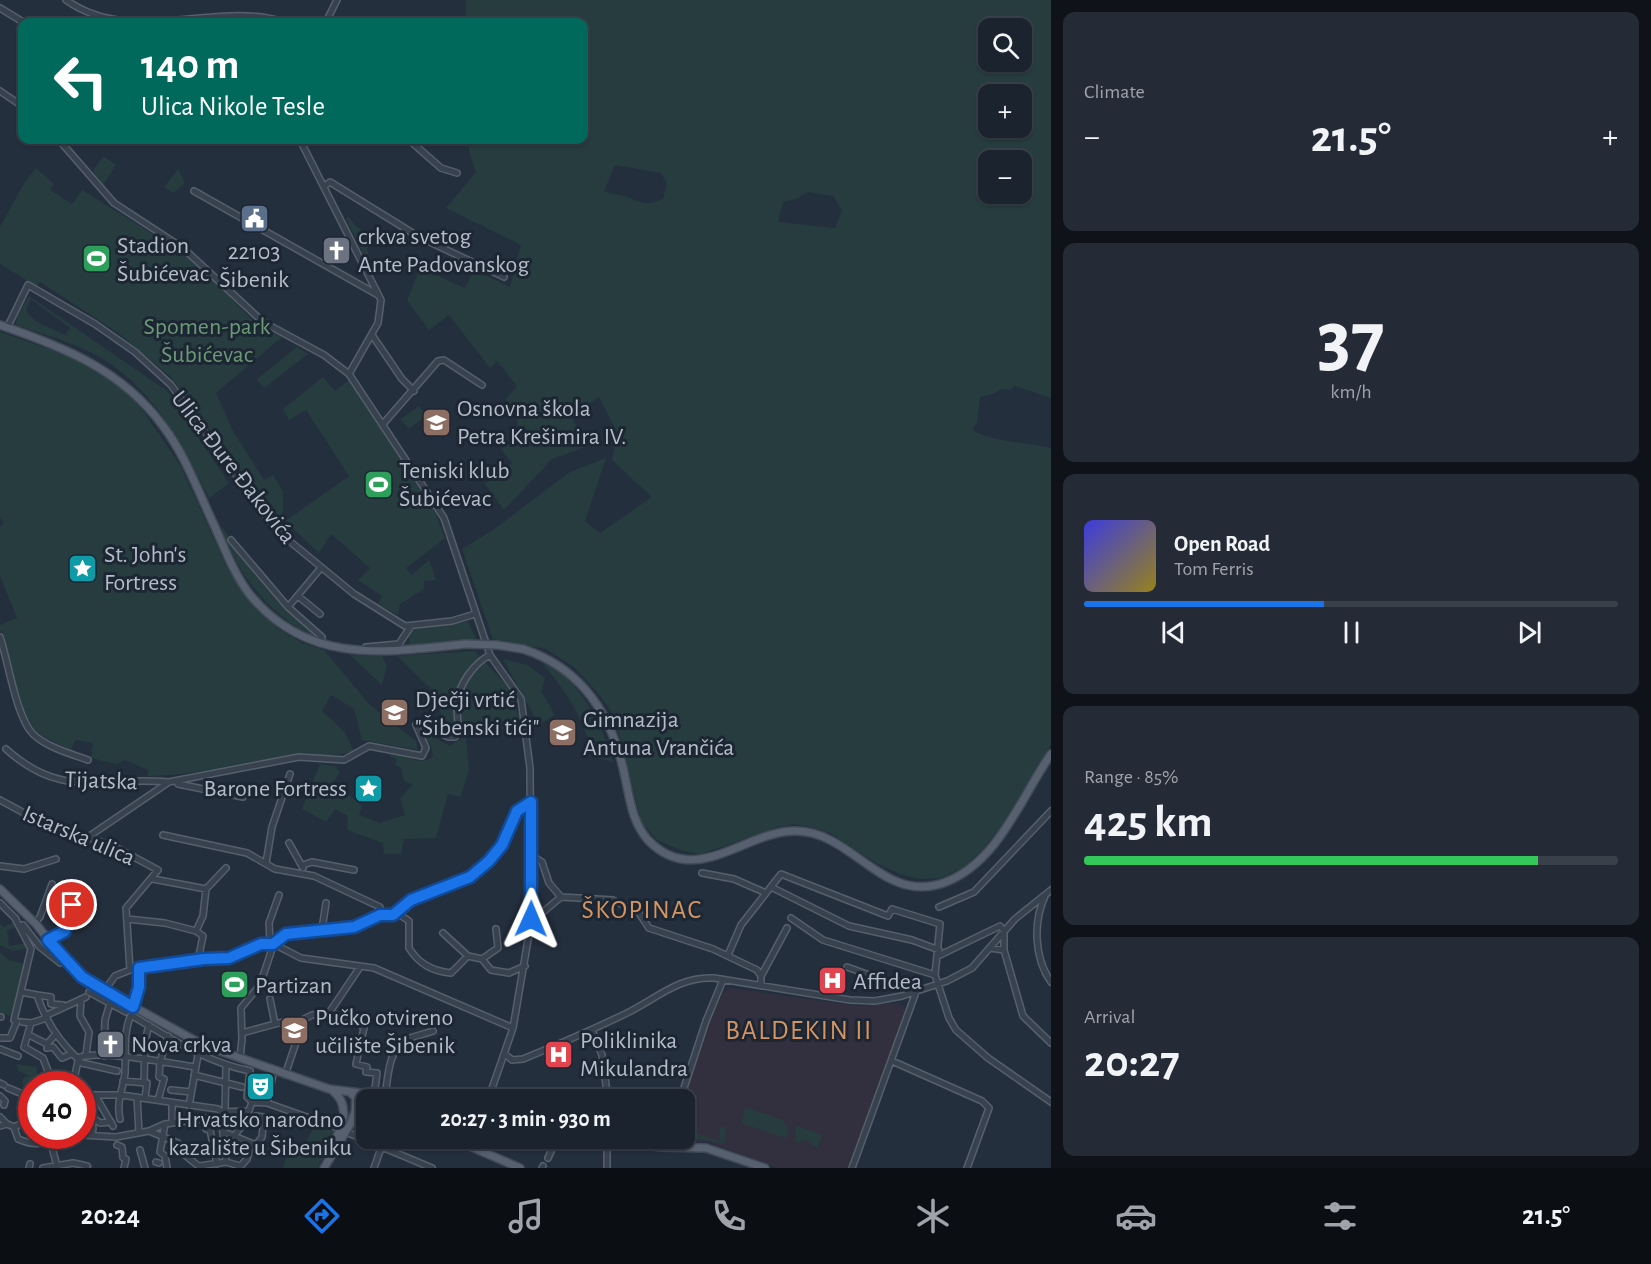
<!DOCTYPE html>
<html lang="en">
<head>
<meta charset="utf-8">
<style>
	body { margin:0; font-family:"Alegreya Sans",sans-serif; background:#242b36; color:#f1f3f6; height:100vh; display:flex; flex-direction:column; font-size:22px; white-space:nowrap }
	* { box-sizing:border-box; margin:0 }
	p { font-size:20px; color:#a0a4aa }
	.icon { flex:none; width:33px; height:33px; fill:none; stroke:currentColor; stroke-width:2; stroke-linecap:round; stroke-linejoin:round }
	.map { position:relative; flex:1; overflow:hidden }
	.panel { display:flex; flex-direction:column; gap:12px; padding:12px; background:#0f1319; width:600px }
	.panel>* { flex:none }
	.hud { position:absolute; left:18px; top:18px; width:570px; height:126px; border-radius:12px; box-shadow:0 2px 4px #0004,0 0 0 2px #39404a; background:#00695c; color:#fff; overflow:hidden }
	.buttons { position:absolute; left:978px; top:18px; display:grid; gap:12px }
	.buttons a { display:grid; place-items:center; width:54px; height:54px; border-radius:12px; background:#1b232e; box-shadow:0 2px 4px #0004,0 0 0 2px #39404a; font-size:30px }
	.speed { position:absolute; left:18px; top:1071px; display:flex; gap:12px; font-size:30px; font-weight:700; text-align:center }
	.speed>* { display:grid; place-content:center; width:78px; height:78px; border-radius:50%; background:#1b232e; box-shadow:0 2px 4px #0004,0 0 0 2px #39404a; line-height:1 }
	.speed .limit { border:9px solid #d22; background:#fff; color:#111 }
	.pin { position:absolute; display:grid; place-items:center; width:51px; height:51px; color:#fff; margin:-26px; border:3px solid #fff; border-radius:50%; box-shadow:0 2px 6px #0007 }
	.me { position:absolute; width:66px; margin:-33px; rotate:1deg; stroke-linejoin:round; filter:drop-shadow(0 0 4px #0008) }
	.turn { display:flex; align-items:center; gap:21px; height:126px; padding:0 24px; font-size:27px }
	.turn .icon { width:78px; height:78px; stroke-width:2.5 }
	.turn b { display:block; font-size:42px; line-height:51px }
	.big { font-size:45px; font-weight:700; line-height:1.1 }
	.panel .tile { flex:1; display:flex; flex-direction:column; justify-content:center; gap:9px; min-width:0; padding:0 21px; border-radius:12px; background:#242b36 }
	.panel .dial { align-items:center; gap:0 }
	.dial b { font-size:78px; line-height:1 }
	.song { display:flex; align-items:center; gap:18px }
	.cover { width:72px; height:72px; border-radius:9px; background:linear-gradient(135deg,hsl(240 70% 55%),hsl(50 70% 35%)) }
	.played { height:6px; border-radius:3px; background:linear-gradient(90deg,#1a73e8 45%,#39404a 45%) }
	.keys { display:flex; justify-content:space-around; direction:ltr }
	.heat { display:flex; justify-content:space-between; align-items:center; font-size:33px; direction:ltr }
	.charge { height:9px; border-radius:4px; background:linear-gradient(90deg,#34c759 85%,#39404a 0) }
	.trip { position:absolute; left:356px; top:1089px; width:339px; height:60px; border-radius:12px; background:#1b232e; box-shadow:0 2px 4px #0004,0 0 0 2px #39404a; font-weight:700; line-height:60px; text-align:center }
	.tab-bar { display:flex; height:96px; justify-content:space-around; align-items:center; background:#0b0e12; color:#a0a4aa }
	.tab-bar .icon { width:42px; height:42px }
	.tab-bar .active { color:#1a73e8 }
	.tab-bar b { font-size:27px; color:#f1f3f6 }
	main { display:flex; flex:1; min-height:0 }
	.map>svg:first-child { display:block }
	.medical { fill:#32303f }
	.green { fill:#263c3f; fill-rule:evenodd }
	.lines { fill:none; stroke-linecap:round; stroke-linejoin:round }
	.minor-tunnel { stroke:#3a4453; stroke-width:5; stroke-dasharray:5 2.5; stroke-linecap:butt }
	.minor-casing { stroke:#565f6c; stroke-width:8 }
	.major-casing { stroke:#414a57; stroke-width:10 }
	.minor { stroke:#38414e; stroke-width:5 }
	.major { stroke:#56606e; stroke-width:7 }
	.major-bridge-casing { stroke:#414a57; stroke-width:10; stroke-linecap:butt }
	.major-bridge { stroke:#56606e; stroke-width:7 }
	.route-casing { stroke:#114b97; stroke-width:15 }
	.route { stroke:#1a73e8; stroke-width:10 }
	.labels { text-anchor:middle; stroke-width:6; stroke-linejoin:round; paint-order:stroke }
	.poi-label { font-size:24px; fill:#b4bcc9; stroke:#1d2633; text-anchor:start }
	.park-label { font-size:24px; fill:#6b9a76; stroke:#1d2633 }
	.street-label { font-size:24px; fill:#b4bcc9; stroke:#1d2633 }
	.neighbourhood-label { font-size:26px; letter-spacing:1.5px; fill:#d59563; stroke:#1d2633 }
	.quarter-label { font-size:27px; letter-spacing:1.5px; fill:#d59563; stroke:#1d2633 }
</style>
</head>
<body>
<main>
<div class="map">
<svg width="1051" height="1168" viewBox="0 0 1051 1168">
	<rect width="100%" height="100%" fill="#242f3e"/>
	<!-- medical -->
	<path class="medical" d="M730 988 859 1006 898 1003 904 1006 905 1011 848 1168H778L708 1142 675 1140 684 1138V1099L710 1019 723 992Z"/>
	<!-- green -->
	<path class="green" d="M466 0H1051V398L1015 386 1010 390 1001 389 993 394 980 397 977 422 973 430C987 441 1030 443 1051 448V745L1000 828 983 849 965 866 941 878 922 879 902 875 876 863 830 833 812 827 793 824 778 827 701 854 683 851 657 840 641 822 620 737 613 714 598 693 575 668 546 649 493 639 462 549 493 530 570 472 606 458 585 521 600 533 652 497 612 460 617 432 599 397 571 417 588 446 552 459 504 510 485 484 512 463 501 449 519 436 516 411 506 399 517 386 497 361 490 368 449 315 429 330 407 300 420 268 465 288 474 270 510 287 521 245 446 208 476 172 469 151V140H584V22H465ZM1022 28V62H988V28ZM1022 94V128H988V94ZM1022 160V194H988V160ZM615 165 661 173 667 183 663 199C644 207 640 201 624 196 616 194 611 195 604 191ZM808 192 833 196 842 210 835 228 778 222 783 202 796 199Z
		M103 156 116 165 103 185 93 171Z
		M36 168 54 184 50 190 72 204 82 190 185 254 201 267 255 323 282 337 216 393 233 431 264 480 273 475 283 491V514L287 520 349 476 306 410 289 420 283 409 323 377 335 391 349 380 435 512 445 538 406 568 412 575 429 560 436 580 424 581V589L400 604 398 615 378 604 382 596 358 580 370 568 331 534 319 553 288 524 276 521 171 377 117 332 40 282 36 286 0 264V227L23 185Z
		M178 169 185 183 173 193 164 187Z
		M348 216 357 227 385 245 383 248 381 243 372 240 367 249 375 272 373 274 346 219Z
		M29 296 167 391 229 483 209 498C181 442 152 385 94 354 69 341 42 334 16 325L17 315ZM31 299 70 328 65 335 35 321 26 310Z
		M0 332 66 355 103 375 137 402 180 465 228 569 247 598 282 631 304 644 324 650 370 705 416 741 418 750 362 740 354 709 331 695 322 711 344 731 354 751C342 755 329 756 317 755 312 755 310 752 304 753 252 761 201 775 148 776V770L125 760 116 764 91 758 93 743 75 740 71 750C59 744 44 739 34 729 20 713 6 652 0 630V625L17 618 0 576V527L4 522 0 518Z
		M297 347 308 354 264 388 257 379Z
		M419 406 426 416 408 429 401 419Z
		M223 528 237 549 314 633 312 635C266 613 241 576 221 530Z
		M468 621 476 639 410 646 408 629Z
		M475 651 509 688 521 725 492 730 480 724 466 738 469 771 460 797 448 794 436 838 404 839 401 854H384L383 843 347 830 348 816 335 809 326 822 302 809 320 764 336 766 340 773 333 782 362 806 359 815 380 823 405 815 400 799 413 784 404 781 401 768 395 765 397 759 390 756V753C405 754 419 767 433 757L432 749 422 730 450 746 463 737 446 728 433 691 397 656Z
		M350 655 382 656 387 666 382 685Z
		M503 659 527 665 545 678 541 691 555 715 539 725Z
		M542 663 564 672 598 718 613 762 594 757C583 717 568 694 542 663Z
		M15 921 18 927 7 930 9 946 27 943 28 948 13 951 0 945V924L4 927Z
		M0 952 9 960 25 964 11 1016 0 1013Z
		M226 976 247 983 243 994 222 987Z
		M17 1064 36 1067 38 1076 34 1077 33 1084 22 1085 24 1077 30 1076 18 1071Z
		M745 1107 783 1120 789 1129 786 1138 741 1123Z
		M315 1123 335 1132 318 1168H283L290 1146 303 1150Z
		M796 1125 822 1135 818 1149 807 1140 796 1142Z
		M720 1127H725V1144L702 1139H676L684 1138V1130L688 1135 693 1132 719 1141Z"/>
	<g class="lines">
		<!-- minor-tunnel -->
		<path class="minor-tunnel" d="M29 1122 32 1124
			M87 1166 93 1168"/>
		<defs>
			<path id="minor" d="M66 0C132 47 218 0 283 22
				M0 8 23 22
				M326 22 337 0
				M0 91 22 106
				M59 140 114 203 183 248 263 322 324 355 349 374 444 518 490 655 521 699 530 768 531 922 513 1028 488 1100
				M300 140 381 300 378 323 349 374
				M409 140 441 168 457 173
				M324 186 330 182 419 237 504 277
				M194 191 378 295
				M7 328 28 285 95 324 135 352 171 385 276 530 354 594 405 626 452 621 475 614
				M372 335 402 379 414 391
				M383 424 438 361 444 360 482 385
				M231 540 288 607 322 637
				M298 596 320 614
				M288 607 320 569
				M0 637C8 660 16 717 33 734 46 747 71 754 88 760
				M366 647 399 644 411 626
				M6 749C62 800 101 776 168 782
				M177 781 178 784 243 797
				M0 800 26 814 119 849 158 870 126 908 130 970 204 959 229 958 270 942 301 958 374 968 513 1028
				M163 835 247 853 275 869 314 876 380 907V915
				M88 837 169 782 299 757 344 760 369 746 422 756 426 748 416 725 422 723 448 737H455C461 728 456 715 457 704 458 685 474 663 490 655
				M289 843 303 868
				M531 855 542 862 549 883 561 897
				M266 863 272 827 290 774
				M303 865 312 862 354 870
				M0 866 24 869 56 859
				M702 873 734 879 766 893
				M153 879 206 889
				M771 887 849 926 912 940 939 950
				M1045 896C1033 922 1034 958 1051 982
				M0 903 16 919
				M939 907 974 892 1051 811
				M397 913 409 921V948C419 964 432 971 451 973L468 956
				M791 918 823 940 935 975
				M127 919 165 923 196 931
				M531 922 561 897 613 900 639 913 649 928 713 949 757 970 761 976V986
				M35 923 40 917 52 884
				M23 925 40 947 60 963
				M322 929 326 903
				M443 933 468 956 482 959 491 970 509 973 525 966
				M48 940 65 931 68 913 74 903
				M270 942 269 923 279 895
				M990 948 1004 950 1023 1016 1051 1043
				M728 955 741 925 781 874 888 916 892 909 940 924 935 975 949 1018 956 1030 988 1058 1051 1102
				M938 956 1000 926 1004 931V950
				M482 959 498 948 496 929
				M198 960 203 936 196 931 203 916 206 889 226 868
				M847 967 916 992 852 1168
				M761 976 787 928
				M104 991 115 976 130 970
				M21 992 37 995C45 1020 59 1041 77 1058
				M89 992 126 1012
				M37 995 51 997V1004L63 1005
				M81 999 80 1016 89 1032 86 1055
				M270 999 275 1024
				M133 1007 139 987V968
				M329 1013 354 1019 364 1028 356 1064 367 1067 366 1072 377 1073 374 1096
				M45 1016 86 997
				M0 1017H1
				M14 1020 31 949 15 918
				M22 1022 31 1023 47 1018
				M31 1023 24 1047 43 1058 53 1084
				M592 1030 602 1055 608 1100
				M242 1033 286 1021 303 1023
				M29 1035 47 1044 56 1034
				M0 1038H10L17 1021
				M47 1048 53 1047 62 1058 71 1054
				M0 1049 18 1056
				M505 1054 512 1060 523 1059C557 1045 592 1030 625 1014 655 1000 678 976 714 978L850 1000 875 1001 902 996 947 981 972 968 1015 919 1051 890
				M104 1056 105 1020 110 1003
				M240 1059 242 1039 241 1008 260 985 275 940 286 934 354 927 380 915H393L421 896 461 883 489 861 502 845 512 818 521 807 531 802
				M892 1061 982 1101 989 1108 967 1168
				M117 1071 82 1063 77 1058C102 1049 167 1063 195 1067
				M194 1075 242 1087
				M285 1075 304 1019 312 1015 329 1013 360 967
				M123 1081 147 1083 145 1098
				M0 1083 4 1085
				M144 1083 145 1041 149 1025
				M73 1084 78 1061
				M8 1088 20 1093H32
				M171 1090 191 1092
				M82 1094H84
				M93 1095H119
				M95 1095 113 1126
				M121 1095 218 1109 222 1112 248 1111
				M0 1096 5 1101 4 1105
				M137 1097 139 1133
				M385 1097C388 1077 388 1046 410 1038 418 1035 425 1034 433 1031
				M158 1100 164 1079 159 1077 160 1062 168 1036
				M680 1100 706 1021 723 980
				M172 1103V1123
				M267 1103 273 1075
				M189 1106 198 1055
				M82 1111 91 1112 92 1117
				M225 1111 226 1066
				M221 1115 226 1162
				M0 1117 7 1124
				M82 1118 92 1117 100 1123 111 1122
				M86 1118 84 1127 93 1128 92 1135
				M206 1118V1129L210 1130 217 1164
				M120 1119C116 1101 123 1090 125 1073 126 1054 123 1032 131 1015 170 1038 205 1062 250 1071L247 1097 252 1102
				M165 1124 160 1152 165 1156 167 1168
				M0 1126 7 1124 14 1127 25 1122
				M14 1127 18 1139C44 1150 46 1138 71 1136
				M149 1131 178 1143 186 1156 201 1168
				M224 1132 251 1143
				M346 1132 432 1168
				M82 1135 116 1137 149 1131 165 1124 219 1117 222 1112
				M49 1136 57 1166
				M234 1136 245 1122 252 1102 267 1103 335 1127
				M117 1145 122 1147 123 1158 126 1159 124 1168
				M140 1150 145 1168
				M548 1158 557 1138
				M156 1162 159 1163
				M200 1166 226 1162 240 1166
				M29 1168 30 1164
				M43 1168 73 1163 87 1166
				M239 1168 247 1159 251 1143 256 1145 262 1137 264 1117 256 1116
				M374 1168 381 1148
				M542 1168 543 1166
				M607 1168V1138"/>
			<path id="major" d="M0 325C64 347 122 370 163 426 186 456 199 494 215 527 225 550 235 576 251 596 310 666 386 652 466 644
				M523 649C584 669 613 717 625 777 630 799 632 822 648 840 696 890 747 829 797 831 853 832 884 906 946 882 999 861 1021 797 1051 754
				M0 889 36 924 62 957 92 984 203 1045 329 1089 417 1100
				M418 1100H467
				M355 1112 366 1102
				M451 1138 520 1168
				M592 1138 661 1147 706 1148 765 1168
				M332 1148C340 1128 353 1108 333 1091
				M324 1168 351 1123 355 1112 356 1098 351 1093"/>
		</defs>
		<!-- minor casing -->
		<use href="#minor" class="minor-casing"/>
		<!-- major casing -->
		<use href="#major" class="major-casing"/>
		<!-- minor -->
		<use href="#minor" class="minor"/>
		<!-- major -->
		<use href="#major" class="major"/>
		<defs>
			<path id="major-bridge" d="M466 644 497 645 523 649"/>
		</defs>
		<!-- major-bridge casing -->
		<use href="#major-bridge" class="major-bridge-casing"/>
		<!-- major-bridge -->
		<use href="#major-bridge" class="major-bridge"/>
	</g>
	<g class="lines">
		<defs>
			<path id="route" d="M72 905 65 931 48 940 82 977 133 1007 139 987V968L204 959 229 958 261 944H273L286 934 354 927 380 915H393L411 900 470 877 489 861 502 845 517 811 531 802V919"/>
		</defs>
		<!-- route casing -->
		<use href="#route" class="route-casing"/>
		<!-- route -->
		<use href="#route" class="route"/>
	</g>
	<!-- icons -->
	<defs>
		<symbol id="civic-square" viewBox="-11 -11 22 22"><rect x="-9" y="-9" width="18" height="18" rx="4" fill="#5c6f8a" stroke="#1d2633"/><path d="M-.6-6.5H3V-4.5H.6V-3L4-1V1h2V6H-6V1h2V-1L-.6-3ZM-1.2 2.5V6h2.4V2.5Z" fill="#fff"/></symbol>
		<symbol id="church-square" viewBox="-11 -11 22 22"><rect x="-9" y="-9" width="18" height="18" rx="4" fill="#6b7280" stroke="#1d2633"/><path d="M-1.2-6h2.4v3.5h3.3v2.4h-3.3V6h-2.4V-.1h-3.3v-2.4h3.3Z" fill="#fff"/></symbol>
		<symbol id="stadium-square" viewBox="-11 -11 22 22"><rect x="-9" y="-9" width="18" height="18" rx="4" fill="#2e9e5b" stroke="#1d2633"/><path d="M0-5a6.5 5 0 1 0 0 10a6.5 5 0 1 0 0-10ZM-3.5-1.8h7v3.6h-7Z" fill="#fff"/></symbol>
		<symbol id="school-square" viewBox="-11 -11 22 22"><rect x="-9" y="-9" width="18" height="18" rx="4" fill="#8d6e63" stroke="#1d2633"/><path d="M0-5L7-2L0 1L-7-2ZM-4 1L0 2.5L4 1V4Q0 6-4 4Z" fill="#fff"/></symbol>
		<symbol id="sight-square" viewBox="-11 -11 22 22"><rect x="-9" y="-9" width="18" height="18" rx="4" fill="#0f9aa8" stroke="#1d2633"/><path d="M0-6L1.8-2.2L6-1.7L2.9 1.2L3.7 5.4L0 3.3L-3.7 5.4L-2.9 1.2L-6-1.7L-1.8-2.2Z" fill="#fff"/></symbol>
		<symbol id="hospital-square" viewBox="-11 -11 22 22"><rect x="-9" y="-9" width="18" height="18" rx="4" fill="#e0444e" stroke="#1d2633"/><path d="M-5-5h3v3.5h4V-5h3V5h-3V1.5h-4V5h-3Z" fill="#fff"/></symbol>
		<symbol id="university-square" viewBox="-11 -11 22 22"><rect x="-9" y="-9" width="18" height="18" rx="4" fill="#8d6e63" stroke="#1d2633"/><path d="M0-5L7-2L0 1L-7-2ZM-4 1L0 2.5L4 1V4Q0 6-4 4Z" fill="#fff"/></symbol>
		<symbol id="theatre-square" viewBox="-11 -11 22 22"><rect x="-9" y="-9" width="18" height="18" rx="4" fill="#0f9aa8" stroke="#1d2633"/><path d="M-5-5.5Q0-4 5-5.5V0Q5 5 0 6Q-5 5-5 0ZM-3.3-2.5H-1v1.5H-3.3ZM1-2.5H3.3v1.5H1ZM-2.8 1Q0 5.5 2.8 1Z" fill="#fff"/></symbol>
	</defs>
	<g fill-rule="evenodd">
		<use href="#civic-square" x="238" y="202" width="33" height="33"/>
		<use href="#church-square" x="320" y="234" width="33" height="33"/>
		<use href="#stadium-square" x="80" y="242" width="33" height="33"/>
		<use href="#school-square" x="420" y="406" width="33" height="33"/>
		<use href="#stadium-square" x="362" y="468" width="33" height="33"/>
		<use href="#sight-square" x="66" y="552" width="33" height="33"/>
		<use href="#school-square" x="378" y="696" width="33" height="33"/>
		<use href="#school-square" x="546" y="716" width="33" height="33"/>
		<use href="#sight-square" x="352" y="772" width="33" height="33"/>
		<use href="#hospital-square" x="816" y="964" width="33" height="33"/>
		<use href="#stadium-square" x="218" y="968" width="33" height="33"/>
		<use href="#university-square" x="278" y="1014" width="33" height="33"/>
		<use href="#church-square" x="94" y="1028" width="33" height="33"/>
		<use href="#hospital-square" x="542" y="1038" width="33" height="33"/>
		<use href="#theatre-square" x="244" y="1070" width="33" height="33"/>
	</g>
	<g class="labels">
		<!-- poi labels -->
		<g class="poi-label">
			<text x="358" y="244">crkva svetog<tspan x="358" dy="28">Ante Padovanskog</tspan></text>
			<text x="117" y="253">Stadion<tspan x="117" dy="28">Šubićevac</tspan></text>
			<text x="254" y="259" text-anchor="middle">22103<tspan x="254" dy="28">Šibenik</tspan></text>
			<text x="457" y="416">Osnovna škola<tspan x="457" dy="28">Petra Krešimira IV.</tspan></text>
			<text x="399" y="478">Teniski klub<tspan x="399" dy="28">Šubićevac</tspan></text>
			<text x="104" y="562">St. John's<tspan x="104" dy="28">Fortress</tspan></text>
			<text x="415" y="707">Dječji vrtić<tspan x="415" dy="28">"Šibenski tići"</tspan></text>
			<text x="583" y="727">Gimnazija<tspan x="583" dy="28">Antuna Vrančića</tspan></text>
			<text x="347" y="796" text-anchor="end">Barone Fortress</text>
			<text x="853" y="989">Affidea</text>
			<text x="255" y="993">Partizan</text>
			<text x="315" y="1025">Pučko otvireno<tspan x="315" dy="28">učilište Šibenik</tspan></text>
			<text x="580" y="1048">Poliklinika<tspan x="580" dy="28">Mikulandra</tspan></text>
			<text x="131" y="1052">Nova crkva</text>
			<text x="260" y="1127" text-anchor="middle">Hrvatsko narodno<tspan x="260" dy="28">kazalište u Šibeniku</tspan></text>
		</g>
		<!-- park labels -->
		<g class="park-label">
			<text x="207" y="334">Spomen-park<tspan x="207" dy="28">Šubićevac</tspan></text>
		</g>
		<!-- street labels -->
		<g class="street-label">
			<text transform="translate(234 467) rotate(52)" y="8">Ulica Đure Đakovića</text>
			<text transform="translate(101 780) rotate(2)" y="8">Tijatska</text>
			<text transform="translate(79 835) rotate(23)" y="8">Istarska ulica</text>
		</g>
		<!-- neighbourhood labels -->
		<g class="neighbourhood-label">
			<text x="642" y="918">ŠKOPINAC</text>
		</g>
		<!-- quarter labels -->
		<g class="quarter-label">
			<text x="799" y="1039">BALDEKIN II</text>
		</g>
	</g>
</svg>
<div class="buttons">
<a><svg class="icon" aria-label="search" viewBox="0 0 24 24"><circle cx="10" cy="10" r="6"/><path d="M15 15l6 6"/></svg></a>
<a>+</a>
<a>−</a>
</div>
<div class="speed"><div class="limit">40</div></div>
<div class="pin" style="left:72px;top:905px;background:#d93025"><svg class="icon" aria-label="arrive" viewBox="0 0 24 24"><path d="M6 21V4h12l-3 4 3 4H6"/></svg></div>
<svg class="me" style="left:531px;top:919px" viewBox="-20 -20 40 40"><path d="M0-17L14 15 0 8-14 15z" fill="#1a73e8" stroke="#fff" stroke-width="4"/></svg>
<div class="trip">20:27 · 3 min · 930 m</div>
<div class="hud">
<div class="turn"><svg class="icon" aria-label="left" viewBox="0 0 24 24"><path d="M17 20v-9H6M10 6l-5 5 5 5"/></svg><div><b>140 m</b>Ulica Nikole Tesle</div></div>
</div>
</div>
<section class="panel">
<div class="tile"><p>Climate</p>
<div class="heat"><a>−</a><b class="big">21.5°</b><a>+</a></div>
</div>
<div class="tile dial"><b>37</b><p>km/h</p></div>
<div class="tile">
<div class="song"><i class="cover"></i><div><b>Open Road</b><p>Tom Ferris</p></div></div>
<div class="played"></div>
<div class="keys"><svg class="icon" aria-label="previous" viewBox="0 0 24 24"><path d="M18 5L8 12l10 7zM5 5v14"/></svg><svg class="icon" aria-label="pause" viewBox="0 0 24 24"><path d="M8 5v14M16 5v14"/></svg><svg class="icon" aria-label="next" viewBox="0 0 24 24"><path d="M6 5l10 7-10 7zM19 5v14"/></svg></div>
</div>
<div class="tile"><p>Range · 85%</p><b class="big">425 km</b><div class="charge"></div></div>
<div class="tile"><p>Arrival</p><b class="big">20:27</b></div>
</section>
</main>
<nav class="tab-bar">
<b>20:24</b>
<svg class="icon active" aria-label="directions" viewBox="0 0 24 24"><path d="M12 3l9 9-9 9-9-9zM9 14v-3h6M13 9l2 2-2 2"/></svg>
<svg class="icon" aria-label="music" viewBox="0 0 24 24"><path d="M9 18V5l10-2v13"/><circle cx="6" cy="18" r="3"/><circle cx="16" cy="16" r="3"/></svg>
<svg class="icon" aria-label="phone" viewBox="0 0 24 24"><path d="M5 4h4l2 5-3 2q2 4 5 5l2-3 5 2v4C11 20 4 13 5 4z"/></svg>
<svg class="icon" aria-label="climate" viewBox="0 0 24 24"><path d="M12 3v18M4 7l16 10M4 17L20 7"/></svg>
<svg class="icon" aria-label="car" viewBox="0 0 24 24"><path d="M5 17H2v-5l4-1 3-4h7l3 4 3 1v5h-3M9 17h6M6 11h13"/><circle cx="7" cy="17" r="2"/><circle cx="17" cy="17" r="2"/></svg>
<svg class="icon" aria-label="filters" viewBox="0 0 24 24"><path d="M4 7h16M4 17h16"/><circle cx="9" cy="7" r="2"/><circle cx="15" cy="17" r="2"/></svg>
<b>21.5°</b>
</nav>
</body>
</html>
